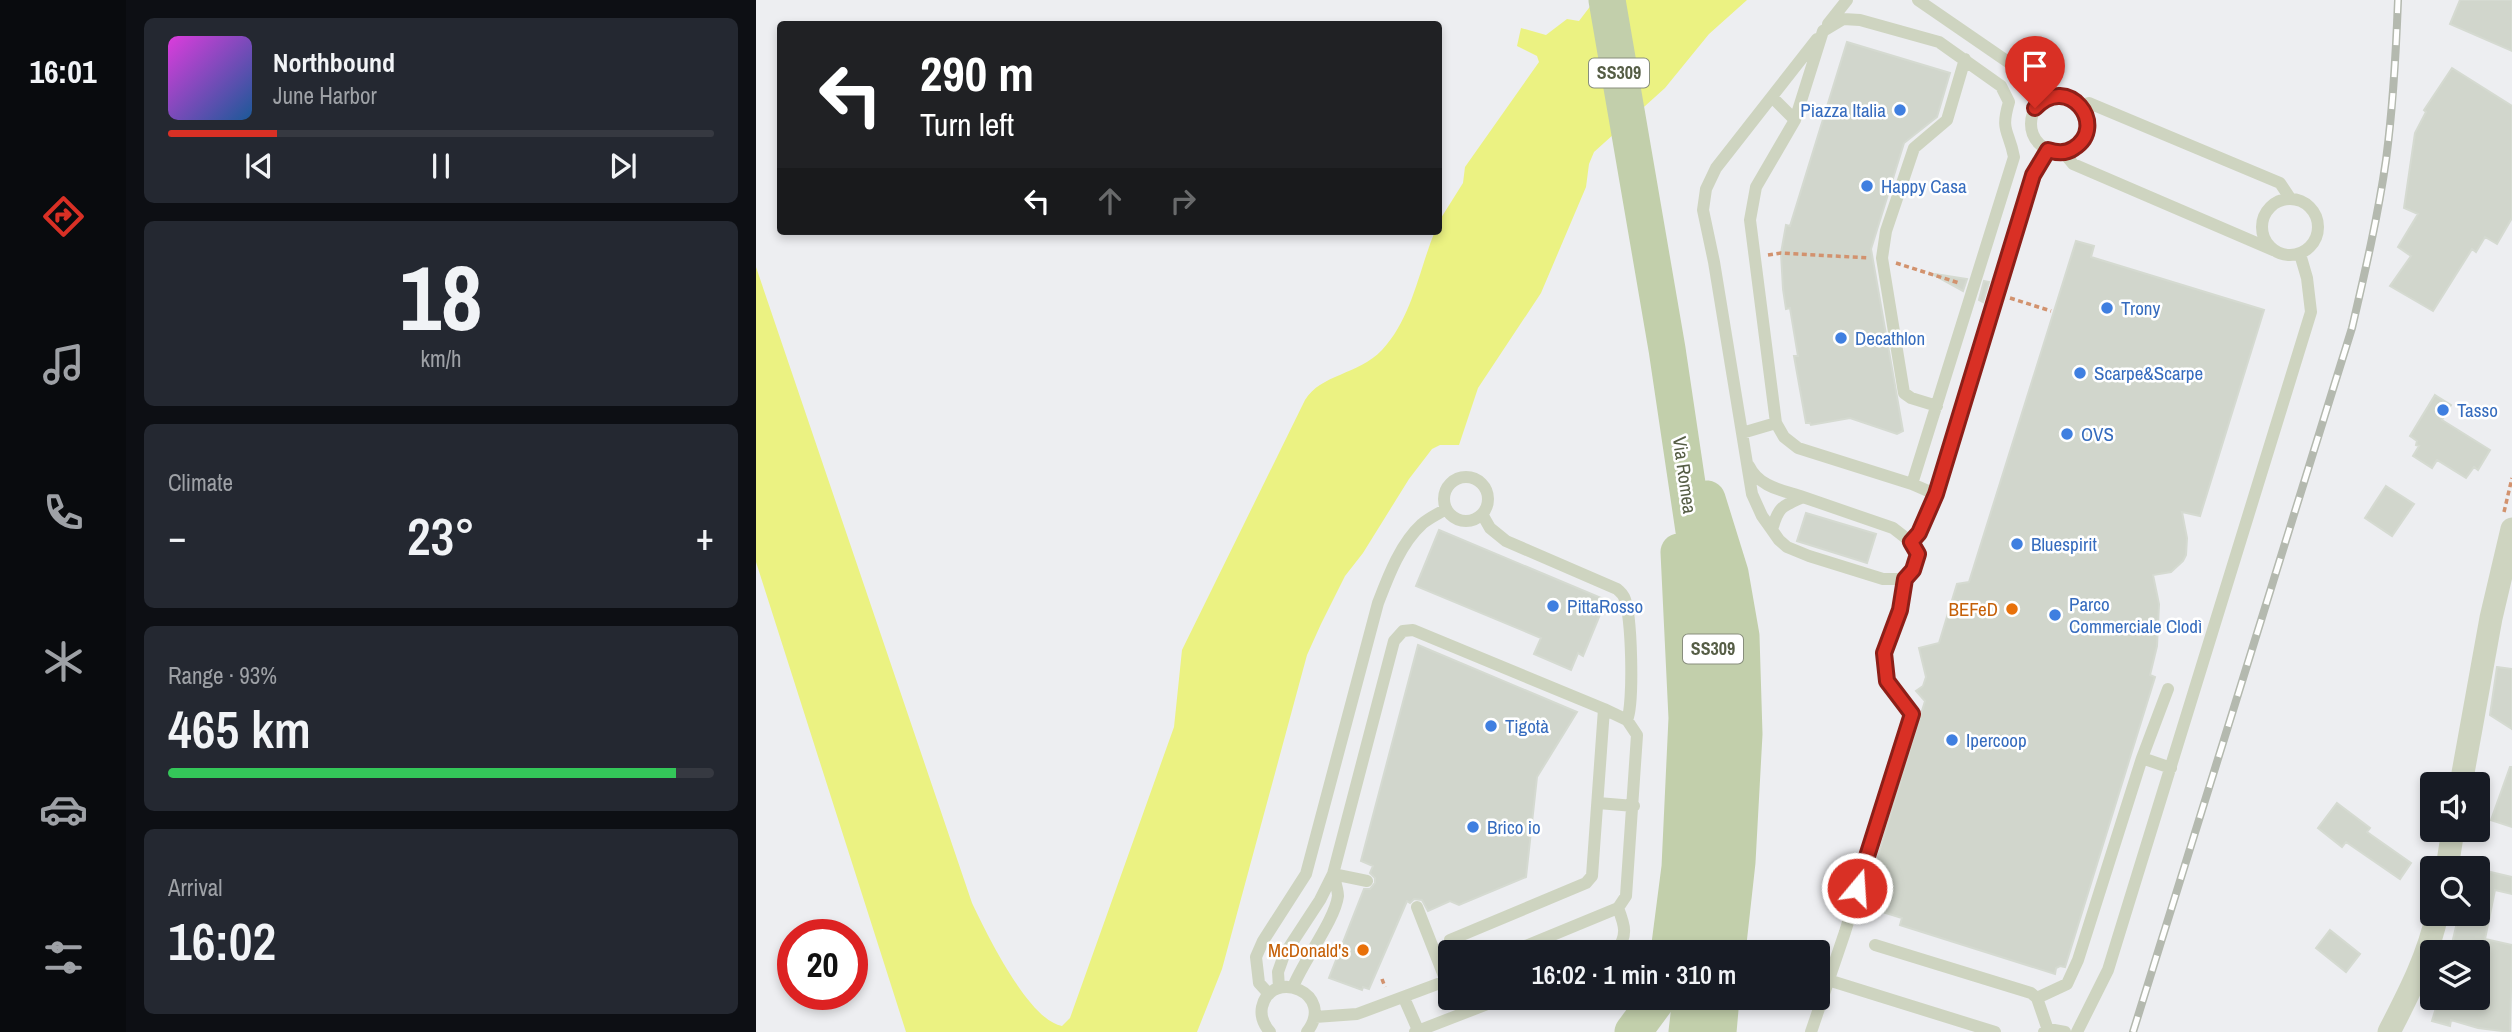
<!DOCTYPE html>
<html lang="en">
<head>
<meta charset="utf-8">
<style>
	body { margin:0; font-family:"Archivo Narrow",sans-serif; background:#242831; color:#f1f3f6; height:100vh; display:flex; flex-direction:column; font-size:26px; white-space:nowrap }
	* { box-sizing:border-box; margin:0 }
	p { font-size:23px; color:#9ea1a6 }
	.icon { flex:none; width:38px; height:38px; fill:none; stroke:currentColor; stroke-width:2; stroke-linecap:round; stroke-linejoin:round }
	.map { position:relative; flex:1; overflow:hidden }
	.drawer { display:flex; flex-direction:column; gap:18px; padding:18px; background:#0d0f14; width:630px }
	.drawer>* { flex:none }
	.top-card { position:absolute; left:21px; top:21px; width:665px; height:214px; border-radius:7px; box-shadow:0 4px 10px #0003; background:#202124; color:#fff; overflow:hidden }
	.tools { position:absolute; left:1664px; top:772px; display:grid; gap:14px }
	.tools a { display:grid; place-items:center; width:70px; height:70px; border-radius:7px; background:#171b24; box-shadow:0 4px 10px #0003; font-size:35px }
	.speed { position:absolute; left:21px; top:919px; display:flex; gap:14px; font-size:35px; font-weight:700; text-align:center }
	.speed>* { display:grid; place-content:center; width:91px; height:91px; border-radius:50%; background:#171b24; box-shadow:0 4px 10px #0003; line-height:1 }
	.speed .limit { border:10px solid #d22; background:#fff; color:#111 }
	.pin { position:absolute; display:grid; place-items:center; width:60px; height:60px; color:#fff; margin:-72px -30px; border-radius:50% 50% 50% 0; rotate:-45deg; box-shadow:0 0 7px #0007 }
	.pin .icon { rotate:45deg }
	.me { position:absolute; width:77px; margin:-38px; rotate:18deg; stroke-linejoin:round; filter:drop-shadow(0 0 5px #0008) }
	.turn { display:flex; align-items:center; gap:24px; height:147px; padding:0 28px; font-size:32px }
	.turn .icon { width:91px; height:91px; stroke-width:2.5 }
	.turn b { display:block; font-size:49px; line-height:60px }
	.lanes { display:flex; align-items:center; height:66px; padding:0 28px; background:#0003; justify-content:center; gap:35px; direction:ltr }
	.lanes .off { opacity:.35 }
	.big { font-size:52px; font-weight:600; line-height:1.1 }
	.drawer .widget { flex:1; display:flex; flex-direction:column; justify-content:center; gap:10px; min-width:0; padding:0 24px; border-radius:10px; background:#242831 }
	.drawer .dial { align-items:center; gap:0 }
	.dial b { font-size:91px; line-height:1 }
	.song { display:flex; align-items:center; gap:21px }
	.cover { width:84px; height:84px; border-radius:10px; background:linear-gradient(135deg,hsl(300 70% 55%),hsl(210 70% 35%)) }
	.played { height:7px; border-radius:4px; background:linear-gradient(90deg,#d93025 20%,#363941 20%) }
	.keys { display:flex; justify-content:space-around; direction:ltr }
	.heat { display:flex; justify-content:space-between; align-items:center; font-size:38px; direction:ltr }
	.charge { height:10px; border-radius:5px; background:linear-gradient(90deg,#34c759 93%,#363941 0) }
	.trip { position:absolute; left:682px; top:940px; width:392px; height:70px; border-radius:7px; background:#171b24; box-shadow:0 4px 10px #0003; font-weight:600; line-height:70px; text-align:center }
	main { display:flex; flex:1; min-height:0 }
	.menu { display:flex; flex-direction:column; width:126px; justify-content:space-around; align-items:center; background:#090b0e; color:#9ea1a6 }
	.menu .icon { width:49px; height:49px }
	.menu .current { color:#d93025 }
	.menu b { font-size:32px; color:#f1f3f6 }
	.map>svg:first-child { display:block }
	.water { fill:#ebf282 }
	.building { fill:#d1d6cc; stroke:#d5dad1; stroke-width:2 }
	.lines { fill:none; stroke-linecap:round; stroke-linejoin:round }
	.path { stroke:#d2926e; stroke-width:3.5; stroke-dasharray:5 3.5; stroke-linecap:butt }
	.service { stroke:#ced4c0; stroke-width:12 }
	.minor { stroke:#ced4c0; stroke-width:23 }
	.primary { stroke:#c2cfab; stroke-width:37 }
	.rail-casing { stroke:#b4b9af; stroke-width:8 }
	.rail { stroke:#fff; stroke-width:5; stroke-dasharray:16; stroke-linecap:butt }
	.route-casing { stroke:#8d1f18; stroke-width:18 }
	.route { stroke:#d93025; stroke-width:12 }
	.shop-dot { fill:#3f7fe0; stroke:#fff; stroke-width:2.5 }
	.food-dot { fill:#e8710a; stroke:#fff; stroke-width:2.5 }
	.labels { text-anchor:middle; stroke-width:5; stroke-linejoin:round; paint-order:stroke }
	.shield { fill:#fff; stroke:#888e7d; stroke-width:2 }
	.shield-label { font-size:18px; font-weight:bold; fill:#555d45 }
	.shop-label { font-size:19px; fill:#366cbe; stroke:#fff; text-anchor:start }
	.street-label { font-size:19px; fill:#555d45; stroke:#fff }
	.food-label { font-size:19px; fill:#c56008; stroke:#fff; text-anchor:end }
</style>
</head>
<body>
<main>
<nav class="menu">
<b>16:01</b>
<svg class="icon current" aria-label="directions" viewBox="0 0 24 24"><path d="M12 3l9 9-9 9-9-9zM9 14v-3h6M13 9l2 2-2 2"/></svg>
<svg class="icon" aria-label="music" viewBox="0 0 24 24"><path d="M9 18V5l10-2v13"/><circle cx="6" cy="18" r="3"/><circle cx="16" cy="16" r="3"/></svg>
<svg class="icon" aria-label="phone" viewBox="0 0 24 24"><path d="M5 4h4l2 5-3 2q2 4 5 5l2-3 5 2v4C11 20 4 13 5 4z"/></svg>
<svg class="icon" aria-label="climate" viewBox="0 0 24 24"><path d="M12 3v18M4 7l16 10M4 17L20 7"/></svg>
<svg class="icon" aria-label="car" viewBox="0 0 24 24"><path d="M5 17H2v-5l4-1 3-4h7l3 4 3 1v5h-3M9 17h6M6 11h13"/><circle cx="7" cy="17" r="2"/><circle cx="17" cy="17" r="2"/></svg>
<svg class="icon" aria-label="filters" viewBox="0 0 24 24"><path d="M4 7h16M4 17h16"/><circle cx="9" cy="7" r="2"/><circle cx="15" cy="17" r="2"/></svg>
</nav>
<section class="drawer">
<div class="widget">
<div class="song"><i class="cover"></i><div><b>Northbound</b><p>June Harbor</p></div></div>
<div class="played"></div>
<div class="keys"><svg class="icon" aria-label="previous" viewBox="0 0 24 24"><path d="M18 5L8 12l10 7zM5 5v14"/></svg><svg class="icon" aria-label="pause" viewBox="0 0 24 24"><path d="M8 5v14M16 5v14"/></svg><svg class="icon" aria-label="next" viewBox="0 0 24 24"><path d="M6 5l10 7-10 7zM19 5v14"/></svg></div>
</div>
<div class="widget dial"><b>18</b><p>km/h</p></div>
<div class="widget"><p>Climate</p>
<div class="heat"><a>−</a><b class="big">23°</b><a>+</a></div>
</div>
<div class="widget"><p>Range · 93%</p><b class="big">465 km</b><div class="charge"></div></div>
<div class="widget"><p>Arrival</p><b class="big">16:02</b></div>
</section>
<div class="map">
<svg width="1756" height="1032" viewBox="0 0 1756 1032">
	<rect width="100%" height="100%" fill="#edeef1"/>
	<!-- water -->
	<path class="water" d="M839 0H991L953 34 909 88 838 152 833 164 830 187 785 293 722 388 703 445H684L676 449 653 479 607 553 589 576 565 624 551 655 466 969 441 1032H150L0 562V267L216 903C230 932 272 1020 306 1026L314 1018 418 727 426 650 549 400C565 374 602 375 626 350 656 318 663 270 679 231H682L685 218 707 183 709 167 783 62 781 56 761 46 765 28 790 35 811 19 823 21Z"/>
	<!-- building -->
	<path class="building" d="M1704 0H1756V51L1694 24Z
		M1091 42 1194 73 1181 117 1148 143 1115 249 1147 431 1141 434 1094 418 1055 425 1054 423H1050L1038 356H1042L1034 308 1030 309 1027 289 1025 253 1030 225 1034 226Z
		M1696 68 1756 106V218L1741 244 1729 237 1720 252 1716 249 1677 311 1634 286 1655 256 1642 247 1662 214 1648 208 1659 133 1670 112 1668 110Z
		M1320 241 1338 246 1335 257 1508 310 1444 516 1426 512 1431 538 1430 555 1427 561 1415 572 1397 575 1403 604 1401 646 1394 675 1399 677 1309 967 1304 966 1300 968 1299 974 1144 925 1146 918 1107 906 1169 701 1160 691 1167 686 1170 677 1163 648 1183 643 1201 584 1213 582Z
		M1179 274 1211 279 1207 291 1178 275Z
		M1228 281 1233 282 1227 302 1223 300Z
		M1679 395 1695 405 1686 420 1734 450 1722 470 1718 467 1710 478 1681 460 1676 468 1657 456 1663 446 1660 445 1661 441 1654 436Z
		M1630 486 1658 504 1636 536 1609 518Z
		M1050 513 1120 534 1111 563 1041 541Z
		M683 530 850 600 827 656 822 653 815 670 778 654 785 638 660 586Z
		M662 645 821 712 781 777 770 877 703 905 694 901 672 911 666 900 658 899 654 903 651 901 613 989 607 987 606 990 573 978 608 889H614L619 883V878L614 873 617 866 605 861Z
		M1741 667 1756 669V729L1734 715Z
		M1754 767H1756V827L1735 820Z
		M1581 803 1614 828 1611 832 1655 863 1644 879 1590 842 1586 847 1562 828Z
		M1722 869 1756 877V894L1739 890 1729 939 1756 945 1754 1032 1722 1028 1695 1020 1694 1026 1676 1021 1683 998H1722V952H1694L1703 914H1722Z
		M1574 930 1604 954 1590 972 1560 948Z"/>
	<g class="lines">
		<!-- path -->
		<path class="path" d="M1012 255 1025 253 1113 258
			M1140 263 1203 283
			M1254 298 1295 311
			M1748 512 1756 478
			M1669 897 1673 877
			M626 979 629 987"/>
		<!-- service -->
		<path class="service" d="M1162 0 1255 64 1285 102
			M1072 24 1091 0
			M1275 124a28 28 0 1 1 56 0a28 28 0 1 1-56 0Z
			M1016 97 1039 120
			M1324 105 1333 103 1524 183 1534 198
			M1308 153 1317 164 1517 250
			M1506 227a28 28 0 1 1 56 0a28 28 0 1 1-56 0Z
			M1181 406 1155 398 1148 393 1126 258 1130 231 1158 148 1191 120 1209 59
			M986 433 1020 423
			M993 466C1003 487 1026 490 1047 497
			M688 499a22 22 0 1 1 44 0a22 22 0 1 1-44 0Z
			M1156 484 1258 157C1253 130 1244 132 1253 102L1245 86 1183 42 1104 20 1087 19 1067 31 1039 120 1000 187 994 220 1020 423 1028 437 1042 448 1156 484 1179 494
			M1047 497 1137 528 1155 542 1162 554 1157 570 1149 579H1127L1053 556 1031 547 1023 540 1016 530C1022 507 1026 506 1047 497Z
			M726 514 734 528 750 541 861 589C864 592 866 593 868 597 876 613 878 704 871 720
			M1016 530 1006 516 996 494 958 262 947 210 950 189 960 168 1061 39
			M1155 542 1163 533 1179 494 1277 175 1292 151
			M1386 758 1412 689
			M842 803 878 806
			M661 907 690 981
			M1119 945 1275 993 1281 998 1292 1030
			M860 952C872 935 869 926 862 908
			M695 960 694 940 830 883 836 876 848 709
			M1072 980 1239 1032
			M537 987C547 961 579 920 582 896 582 890 579 881 577 874L611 881
			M523 988 522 972 528 955 564 900 577 874 638 641 647 631 657 630 848 709 871 720 881 735 870 896 862 908 755 952
			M513 994 503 983 500 957 507 941 550 874 622 603C632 577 644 544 666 524 673 518 682 514 690 509
			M648 998 662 1030
			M1281 998 1311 984 1322 960 1386 758 1415 768
			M559 1017 601 1014 695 979
			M514 1032C508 1025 504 1017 506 1007 515 967 581 993 551 1032
			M659 1032 747 998
			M1055 1032 1089 932 1156 714 1131 681 1128 653 1144 610 1149 579
			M1288 1032 1298 1030 1309 1032
			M1321 1032 1352 970 1555 312 1551 278 1544 254"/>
		<!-- minor -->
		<path class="minor" d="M1705 784 1735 618 1756 529
			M1691 868 1697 830
			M1633 1032C1652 995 1673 955 1681 914"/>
		<!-- primary -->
		<path class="primary" d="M851 0 911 349 941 551 956 631 960 784 940 952
			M951 499 974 573 985 636 988 734 981 862 971 952
			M913 952 924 867 931 718 923 552
			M877 1032 902 998
			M931 1032 935 998
			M962 1032 965 998"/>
		<defs>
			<path id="rail" d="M1377 1032 1596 328C1609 272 1622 216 1630 160 1637 107 1640 53 1642 0"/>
		</defs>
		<!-- rail casing -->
		<use href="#rail" class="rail-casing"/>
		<!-- rail -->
		<use href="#rail" class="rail"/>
	</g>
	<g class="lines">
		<defs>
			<path id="route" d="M1101 888 1156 714 1131 681 1128 653 1144 610 1149 579 1157 570 1162 554 1155 542 1163 533 1180 494 1277 175 1292 150C1301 153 1310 154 1318 148 1353 126 1312 72 1279 108"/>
		</defs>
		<!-- route casing -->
		<use href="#route" class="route-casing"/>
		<!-- route -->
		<use href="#route" class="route"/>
	</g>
	<!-- markers -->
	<g class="shop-dot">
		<circle cx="1144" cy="110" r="7"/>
		<circle cx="1111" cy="186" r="7"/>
		<circle cx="1351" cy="308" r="7"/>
		<circle cx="1085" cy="338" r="7"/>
		<circle cx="1324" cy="373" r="7"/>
		<circle cx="1687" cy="410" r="7"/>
		<circle cx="1311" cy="434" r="7"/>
		<circle cx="1261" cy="544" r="7"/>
		<circle cx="797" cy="606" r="7"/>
		<circle cx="1299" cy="615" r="7"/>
		<circle cx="735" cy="726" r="7"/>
		<circle cx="1196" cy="740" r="7"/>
		<circle cx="717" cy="827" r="7"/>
	</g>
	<g class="food-dot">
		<circle cx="1256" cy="609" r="7"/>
		<circle cx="607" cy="950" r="7"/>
	</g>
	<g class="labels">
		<!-- shield labels -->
		<g class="shield">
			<rect x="833" y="58.5" width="60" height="29" rx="5"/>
			<rect x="927" y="634.5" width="60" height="29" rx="5"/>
		</g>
		<g class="shield-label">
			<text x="863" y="79">SS309</text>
			<text x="957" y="655">SS309</text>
		</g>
		<!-- shop labels -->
		<g class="shop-label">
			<text x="1130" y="117" text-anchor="end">Piazza Italia</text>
			<text x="1125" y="193">Happy Casa</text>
			<text x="1365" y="315">Trony</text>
			<text x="1099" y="345">Decathlon</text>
			<text x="1338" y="380">Scarpe&amp;Scarpe</text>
			<text x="1701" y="417">Tasso</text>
			<text x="1325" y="441">OVS</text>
			<text x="1275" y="551">Bluespirit</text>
			<text x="1313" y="611">Parco<tspan x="1313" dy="22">Commerciale Clodì</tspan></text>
			<text x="811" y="613">PittaRosso</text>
			<text x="749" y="733">Tigotà</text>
			<text x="1210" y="747">Ipercoop</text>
			<text x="731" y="834">Brico io</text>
		</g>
		<!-- street labels -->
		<g class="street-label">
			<text transform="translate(929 475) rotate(82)" y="7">Via Romea</text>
		</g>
		<!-- food labels -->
		<g class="food-label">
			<text x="1242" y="616">BEFeD</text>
			<text x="593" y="957">McDonald's</text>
		</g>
	</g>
</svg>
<div class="tools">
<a><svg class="icon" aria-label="sound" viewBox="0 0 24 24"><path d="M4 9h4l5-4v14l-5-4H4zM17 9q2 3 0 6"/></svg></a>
<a><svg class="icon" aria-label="search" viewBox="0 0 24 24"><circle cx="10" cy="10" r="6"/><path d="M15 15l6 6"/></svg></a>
<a><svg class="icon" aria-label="layers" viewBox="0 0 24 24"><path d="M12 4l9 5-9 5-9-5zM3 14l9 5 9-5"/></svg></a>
</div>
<div class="speed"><div class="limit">20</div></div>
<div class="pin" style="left:1279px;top:108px;background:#d93025"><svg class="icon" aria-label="arrive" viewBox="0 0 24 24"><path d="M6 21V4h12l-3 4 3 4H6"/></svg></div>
<svg class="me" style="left:1101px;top:888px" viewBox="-20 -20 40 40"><circle r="17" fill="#d93025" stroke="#fff" stroke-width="3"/><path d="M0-11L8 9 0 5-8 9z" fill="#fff"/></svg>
<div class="trip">16:02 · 1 min · 310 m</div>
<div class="top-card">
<div class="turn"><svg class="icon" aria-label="left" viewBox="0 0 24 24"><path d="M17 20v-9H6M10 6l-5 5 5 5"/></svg><div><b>290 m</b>Turn left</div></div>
<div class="lanes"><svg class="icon" aria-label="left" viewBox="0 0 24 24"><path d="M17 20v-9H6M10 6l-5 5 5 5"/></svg><svg class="icon off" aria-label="ahead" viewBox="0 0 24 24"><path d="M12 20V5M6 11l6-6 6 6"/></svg><svg class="icon off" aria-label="right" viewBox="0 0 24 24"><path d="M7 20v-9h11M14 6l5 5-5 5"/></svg></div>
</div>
</div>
</main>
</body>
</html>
